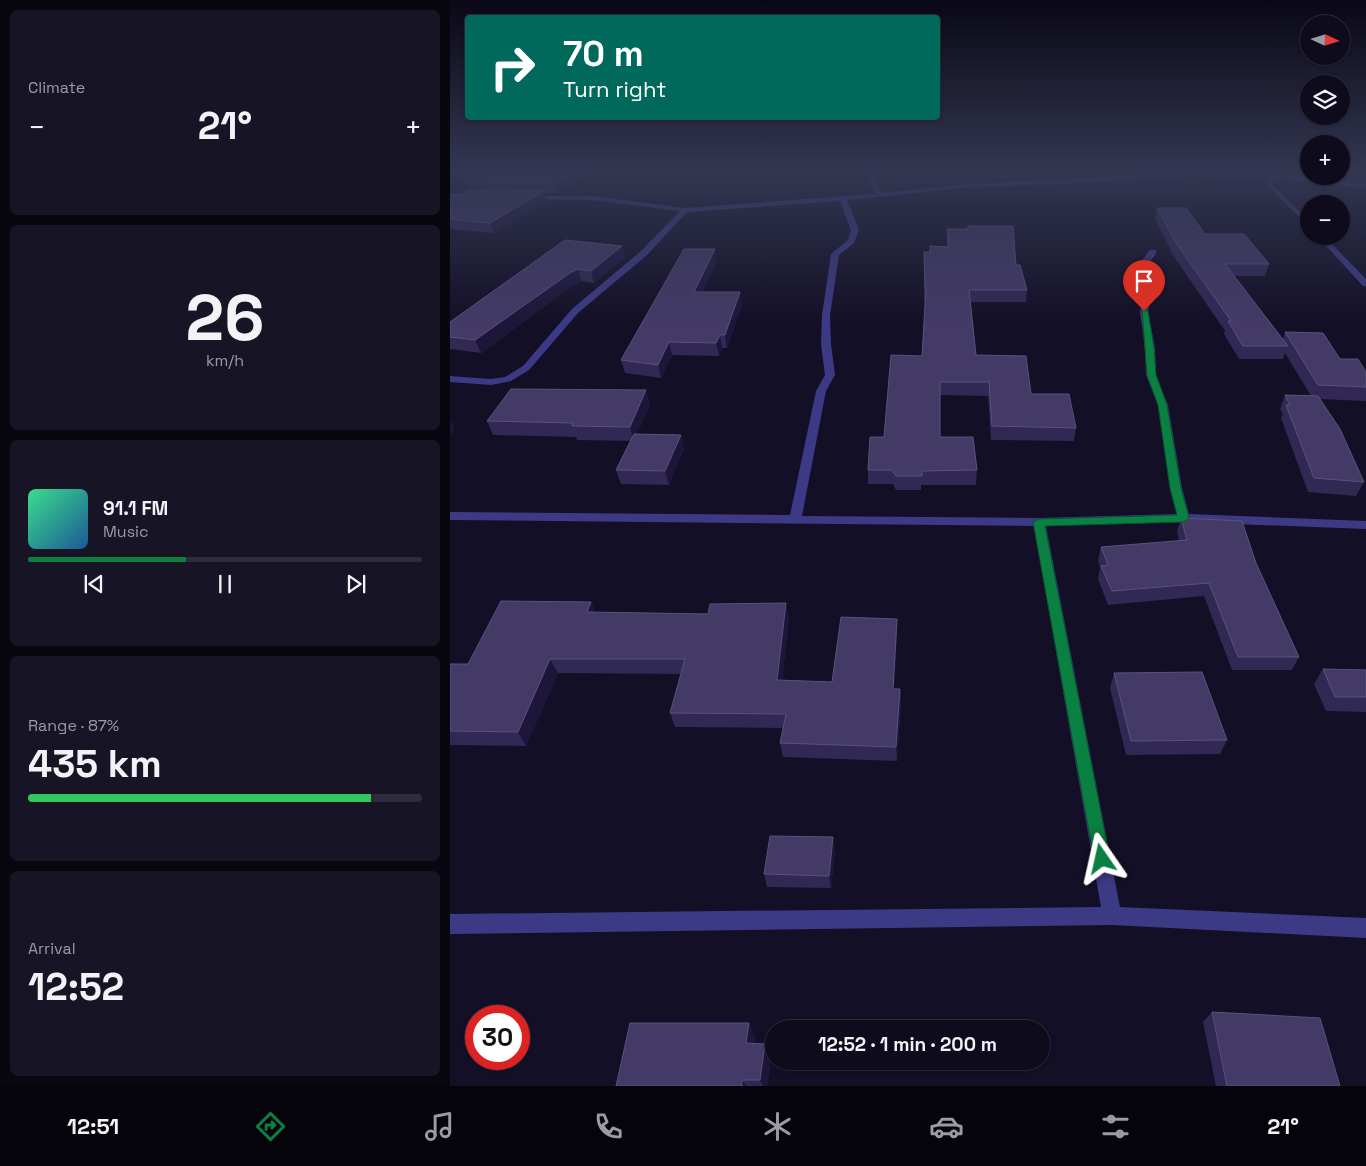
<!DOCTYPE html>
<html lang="en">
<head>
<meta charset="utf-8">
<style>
	body { margin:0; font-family:"Space Grotesk",sans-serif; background:#171425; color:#f1f3f6; height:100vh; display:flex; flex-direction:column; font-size:19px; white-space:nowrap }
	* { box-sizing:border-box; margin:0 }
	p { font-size:16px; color:#9b9ba3 }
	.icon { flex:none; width:28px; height:28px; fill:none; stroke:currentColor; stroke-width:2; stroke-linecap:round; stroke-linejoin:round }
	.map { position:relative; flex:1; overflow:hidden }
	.details { display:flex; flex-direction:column; gap:10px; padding:10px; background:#08060f; width:450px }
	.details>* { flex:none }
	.top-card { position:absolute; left:15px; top:15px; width:475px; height:105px; border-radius:5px; box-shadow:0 1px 4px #0004,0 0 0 1px #2e2b3b; background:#00695c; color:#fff; overflow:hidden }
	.needle { width:32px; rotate:94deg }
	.buttons { position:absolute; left:850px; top:15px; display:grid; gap:10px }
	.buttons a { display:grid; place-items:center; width:50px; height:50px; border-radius:50%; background:#0e0b1c; box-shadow:0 1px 4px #0004,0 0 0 1px #2e2b3b; font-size:25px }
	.speed { position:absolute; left:15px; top:1005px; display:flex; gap:10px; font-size:25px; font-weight:700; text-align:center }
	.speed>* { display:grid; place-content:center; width:65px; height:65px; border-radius:50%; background:#0e0b1c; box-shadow:0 1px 4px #0004,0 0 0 1px #2e2b3b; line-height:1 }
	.speed .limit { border:8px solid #d22; background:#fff; color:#111 }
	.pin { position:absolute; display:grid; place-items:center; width:42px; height:42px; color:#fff; margin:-51px -21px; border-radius:50% 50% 50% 0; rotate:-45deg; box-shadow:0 0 5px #0007 }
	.pin .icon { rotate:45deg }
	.me { position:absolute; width:55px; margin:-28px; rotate:349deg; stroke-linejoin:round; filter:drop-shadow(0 0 4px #0008) }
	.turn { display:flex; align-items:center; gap:18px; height:105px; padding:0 15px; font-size:22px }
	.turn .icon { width:65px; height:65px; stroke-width:2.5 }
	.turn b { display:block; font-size:35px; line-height:42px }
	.big { font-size:38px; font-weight:800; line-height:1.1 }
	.details .widget { flex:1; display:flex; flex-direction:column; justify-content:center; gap:8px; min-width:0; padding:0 18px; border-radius:8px; background:#171425 }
	.details .dial { align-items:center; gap:0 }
	.dial b { font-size:65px; line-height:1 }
	.song { display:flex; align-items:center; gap:15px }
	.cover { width:60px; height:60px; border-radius:8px; background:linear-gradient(135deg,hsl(150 70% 55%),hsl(210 70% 35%)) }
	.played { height:5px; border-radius:2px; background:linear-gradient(90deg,#0b8043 40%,#2e2b3b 40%) }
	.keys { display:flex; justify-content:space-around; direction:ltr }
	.heat { display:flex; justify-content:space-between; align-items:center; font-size:28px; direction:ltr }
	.charge { height:8px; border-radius:4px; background:linear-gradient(90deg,#34c759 87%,#2e2b3b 0) }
	.trip { position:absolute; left:315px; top:1020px; width:285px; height:50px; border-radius:25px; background:#0e0b1c; box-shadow:0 1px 4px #0004,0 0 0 1px #2e2b3b; font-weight:800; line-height:50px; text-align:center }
	.dock { display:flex; height:80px; justify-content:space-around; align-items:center; background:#06040b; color:#9b9ba3 }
	.dock .icon { width:35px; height:35px }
	.dock .current { color:#0b8043 }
	.dock b { font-size:22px; color:#f1f3f6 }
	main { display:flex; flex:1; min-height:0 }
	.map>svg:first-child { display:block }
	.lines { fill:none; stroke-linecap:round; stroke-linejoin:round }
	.minor { fill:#3d3a85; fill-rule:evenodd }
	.wall { fill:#312854 }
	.shaded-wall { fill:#1d163a }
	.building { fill:#433a66; stroke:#5a527e }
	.route { fill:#0b8043; stroke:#07532c }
</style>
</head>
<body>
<main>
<section class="details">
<div class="widget"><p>Climate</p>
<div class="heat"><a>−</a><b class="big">21°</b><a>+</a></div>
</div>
<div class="widget dial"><b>26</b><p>km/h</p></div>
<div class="widget">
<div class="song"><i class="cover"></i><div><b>91.1 FM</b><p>Music</p></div></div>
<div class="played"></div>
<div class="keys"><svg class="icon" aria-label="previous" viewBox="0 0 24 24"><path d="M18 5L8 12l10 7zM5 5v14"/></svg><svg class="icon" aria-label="pause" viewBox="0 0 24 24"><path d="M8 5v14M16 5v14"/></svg><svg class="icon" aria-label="next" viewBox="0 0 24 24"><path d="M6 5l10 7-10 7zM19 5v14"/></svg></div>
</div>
<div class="widget"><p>Range · 87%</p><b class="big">435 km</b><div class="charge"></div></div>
<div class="widget"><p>Arrival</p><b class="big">12:52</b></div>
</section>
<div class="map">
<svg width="916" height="1086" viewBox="0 0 916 1086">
	<rect width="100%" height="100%" fill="#130f26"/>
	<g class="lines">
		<!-- minor -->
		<path class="minor" d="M423 171H429L426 182 431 193 524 183 595 181 738 172 833 175 916 184V188L833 179 822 181V184L859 221V227L817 185 816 180 818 178 738 176 595 185 524 187 397 200 409 230 404 243 389 255 380 315 381 344 385 375 376 391 352 516 589 518 727 514 720 488 708 405 696 375 695 348 690 311 692 303 679 277 700 250H706V254L687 277 700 303 698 311 705 348 706 375 718 405 732 488 739 514 916 521V529L734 522 596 526 670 907 916 918V938L662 925 0 934V914L651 907 584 526 0 520V512L340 515 366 391 375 375 371 344 372 315 381 254 398 240 401 230 390 201 237 212 197 255 128 313 79 370 61 381 41 385 0 382V376L41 379 55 377 73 366 122 309 191 251 230 211 142 200 80 199 78 198V196H142L235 208 425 194 420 182Z
			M0 193H25L28 195 25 197H0Z
			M867 236H874L916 279V286H913Z"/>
	</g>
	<!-- wall -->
	<path class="wall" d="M147 170 109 193H94L97 201 44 233 0 229V199L36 190 35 187 14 184 10 175Z
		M707 208 755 234 819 264 815 276H784L833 339 835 332 916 372V401L870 399 914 482 906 496 858 492 831 418 833 414 830 409 835 395 861 396 835 353 833 359H789L774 334 775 331 723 255 705 219Z
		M497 229 566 265 577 290 576 302H520L526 355 626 428 624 441 541 440 538 396 490 395V437L527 470 526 485H471V490H446L443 484H418V470L434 437 472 356 476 301H474V252H479L497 247Z
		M115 240 175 257 144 283 131 281 124 285 31 353 0 349V322Z
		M267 261 252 292 292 305 277 348H272L269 356 222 355 211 378 175 373 171 360Z
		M200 404 187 434 231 435 234 449 219 485 171 484 166 470 181 441 127 440 126 437 43 435 37 421Z
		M731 518 806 563 849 657 842 670H782L754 596 658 605 648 579 650 568 648 560 651 547 729 541 727 531Z
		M141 602 145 612 339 618 332 680 382 682 447 619V633L444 689H450L451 703 447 761 333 757 330 743 333 728 225 727 220 713 231 674 108 673 76 746 0 745V664H18Z
		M873 669 916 670V712L876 711 864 684Z
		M664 673 777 740 770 754 676 755 660 688Z
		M385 850 381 888 317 887 314 874Z
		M762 1012 890 1086H766L753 1022Z
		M299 1023 305 1037 304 1043 321 1058 317 1086H166Z"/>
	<!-- shaded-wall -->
	<path class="shaded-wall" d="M130 170H147L109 193 106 184Z
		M94 191 97 201 44 233 40 223Z
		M172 246 175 257 144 283 141 271Z
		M265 249 267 261 247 305 244 292Z
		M128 269 131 281 124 285 31 353 25 340 120 273Z
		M290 292 292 305 277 348 275 335Z
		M270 335 272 348 269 356 266 343Z
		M219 342 222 355 211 378 208 365Z
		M196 390 200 404 184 441 180 427Z
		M0 419 5 429 0 436Z
		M231 435 234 449 219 485 215 471Z
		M141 602 147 616 137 612Z
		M336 603 339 618 330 694 327 680Z
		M447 619V633L443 703V689Z
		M100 659 108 673 76 746 68 732Z
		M450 689 451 703 447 761 446 747Z
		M383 837 385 850 381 888 379 876Z
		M299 1023 305 1037 302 1057 296 1043Z
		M315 1044 321 1058 317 1086H313L310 1080Z
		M292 1080 296 1086H292Z"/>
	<!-- building -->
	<path class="building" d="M22 170H130L106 184 34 183 40 180 10 175Z
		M19 190 94 191 40 223 0 219V199Z
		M707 208H736L755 234H794L819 264H775L838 346H793L778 321H781L726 243Z
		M518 226H563L566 265H570L577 290H519L526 355 576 356 581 394H619L626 428 542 426 539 382H490V437H523L527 470 472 471V476H446L442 470H418L420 437H434L441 355 472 356 476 288H475L474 252H480V246L499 247 497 229H518Z
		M115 240 172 246 141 271 128 269 120 273 25 340 0 337V322Z
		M234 249H265L244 292H290L275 335H270L266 343 219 342 208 365 171 360Z
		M835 332 873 333 890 359H908L916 372V387L868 385Z
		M61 389 196 390 180 427 122 426 123 423 37 421Z
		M835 395 868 396 890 429 914 482 864 478 836 405H840Z
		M184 434 231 435 215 471 166 470Z
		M731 518 792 521 806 563 849 657H788L759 583 662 591 651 566 658 565 651 547 737 540Z
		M51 601 141 602 137 612 258 614 260 604 336 603 327 680 382 682 391 617 447 619 443 689H450L446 747 330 743 336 714 220 713 235 659H100L68 732 0 731V664H18Z
		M873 669 916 670V697H885Z
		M752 672 777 740 681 741 664 673Z
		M320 836 383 837 379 876 314 874Z
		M762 1012 870 1018 890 1086H777Z
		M180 1023H299L296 1043 315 1044 310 1080H292V1086H166Z"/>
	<!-- sky -->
	<linearGradient id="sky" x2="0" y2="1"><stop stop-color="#0a0815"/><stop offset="0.53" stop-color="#333752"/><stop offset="1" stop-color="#333752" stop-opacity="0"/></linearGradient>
	<rect width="916" height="323" fill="url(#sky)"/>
	<!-- route -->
	<path class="route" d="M692 309 698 311 704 348 706 375 717 405 731 488 739 518 734 522 595 526 660 859 658 865 652 867 646 865 644 859 583 522 589 519 727 515 720 488 708 405 697 375Z"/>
</svg>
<div class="buttons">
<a><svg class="needle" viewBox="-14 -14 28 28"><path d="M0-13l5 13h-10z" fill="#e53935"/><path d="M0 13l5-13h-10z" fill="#9b9ba3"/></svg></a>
<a><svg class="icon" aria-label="layers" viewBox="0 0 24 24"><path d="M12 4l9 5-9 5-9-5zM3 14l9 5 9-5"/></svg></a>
<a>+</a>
<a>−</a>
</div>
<div class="speed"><div class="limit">30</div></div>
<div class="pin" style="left:694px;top:311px;background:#d93025"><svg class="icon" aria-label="arrive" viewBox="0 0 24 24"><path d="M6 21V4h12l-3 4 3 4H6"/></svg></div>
<svg class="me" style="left:652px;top:859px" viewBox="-20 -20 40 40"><path d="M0-17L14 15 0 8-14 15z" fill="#0b8043" stroke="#fff" stroke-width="4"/></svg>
<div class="trip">12:52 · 1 min · 200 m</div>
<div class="top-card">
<div class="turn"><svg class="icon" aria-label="right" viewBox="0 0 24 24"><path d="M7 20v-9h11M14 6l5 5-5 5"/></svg><div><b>70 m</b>Turn right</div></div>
</div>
</div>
</main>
<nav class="dock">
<b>12:51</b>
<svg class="icon current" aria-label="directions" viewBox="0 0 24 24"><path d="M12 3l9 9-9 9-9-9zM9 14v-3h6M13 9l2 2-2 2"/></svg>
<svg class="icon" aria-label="music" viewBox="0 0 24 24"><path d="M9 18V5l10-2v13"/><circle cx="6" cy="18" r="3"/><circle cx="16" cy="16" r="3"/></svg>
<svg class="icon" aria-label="phone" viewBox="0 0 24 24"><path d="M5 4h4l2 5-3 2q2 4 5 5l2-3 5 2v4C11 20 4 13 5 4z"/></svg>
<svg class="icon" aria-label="climate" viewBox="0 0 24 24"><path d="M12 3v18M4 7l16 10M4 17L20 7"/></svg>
<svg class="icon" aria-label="car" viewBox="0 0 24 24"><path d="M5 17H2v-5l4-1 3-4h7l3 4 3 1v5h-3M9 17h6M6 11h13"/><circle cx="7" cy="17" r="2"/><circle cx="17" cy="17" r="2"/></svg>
<svg class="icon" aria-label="filters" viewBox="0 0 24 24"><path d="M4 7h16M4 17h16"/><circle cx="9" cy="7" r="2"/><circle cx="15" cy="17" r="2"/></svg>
<b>21°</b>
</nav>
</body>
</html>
